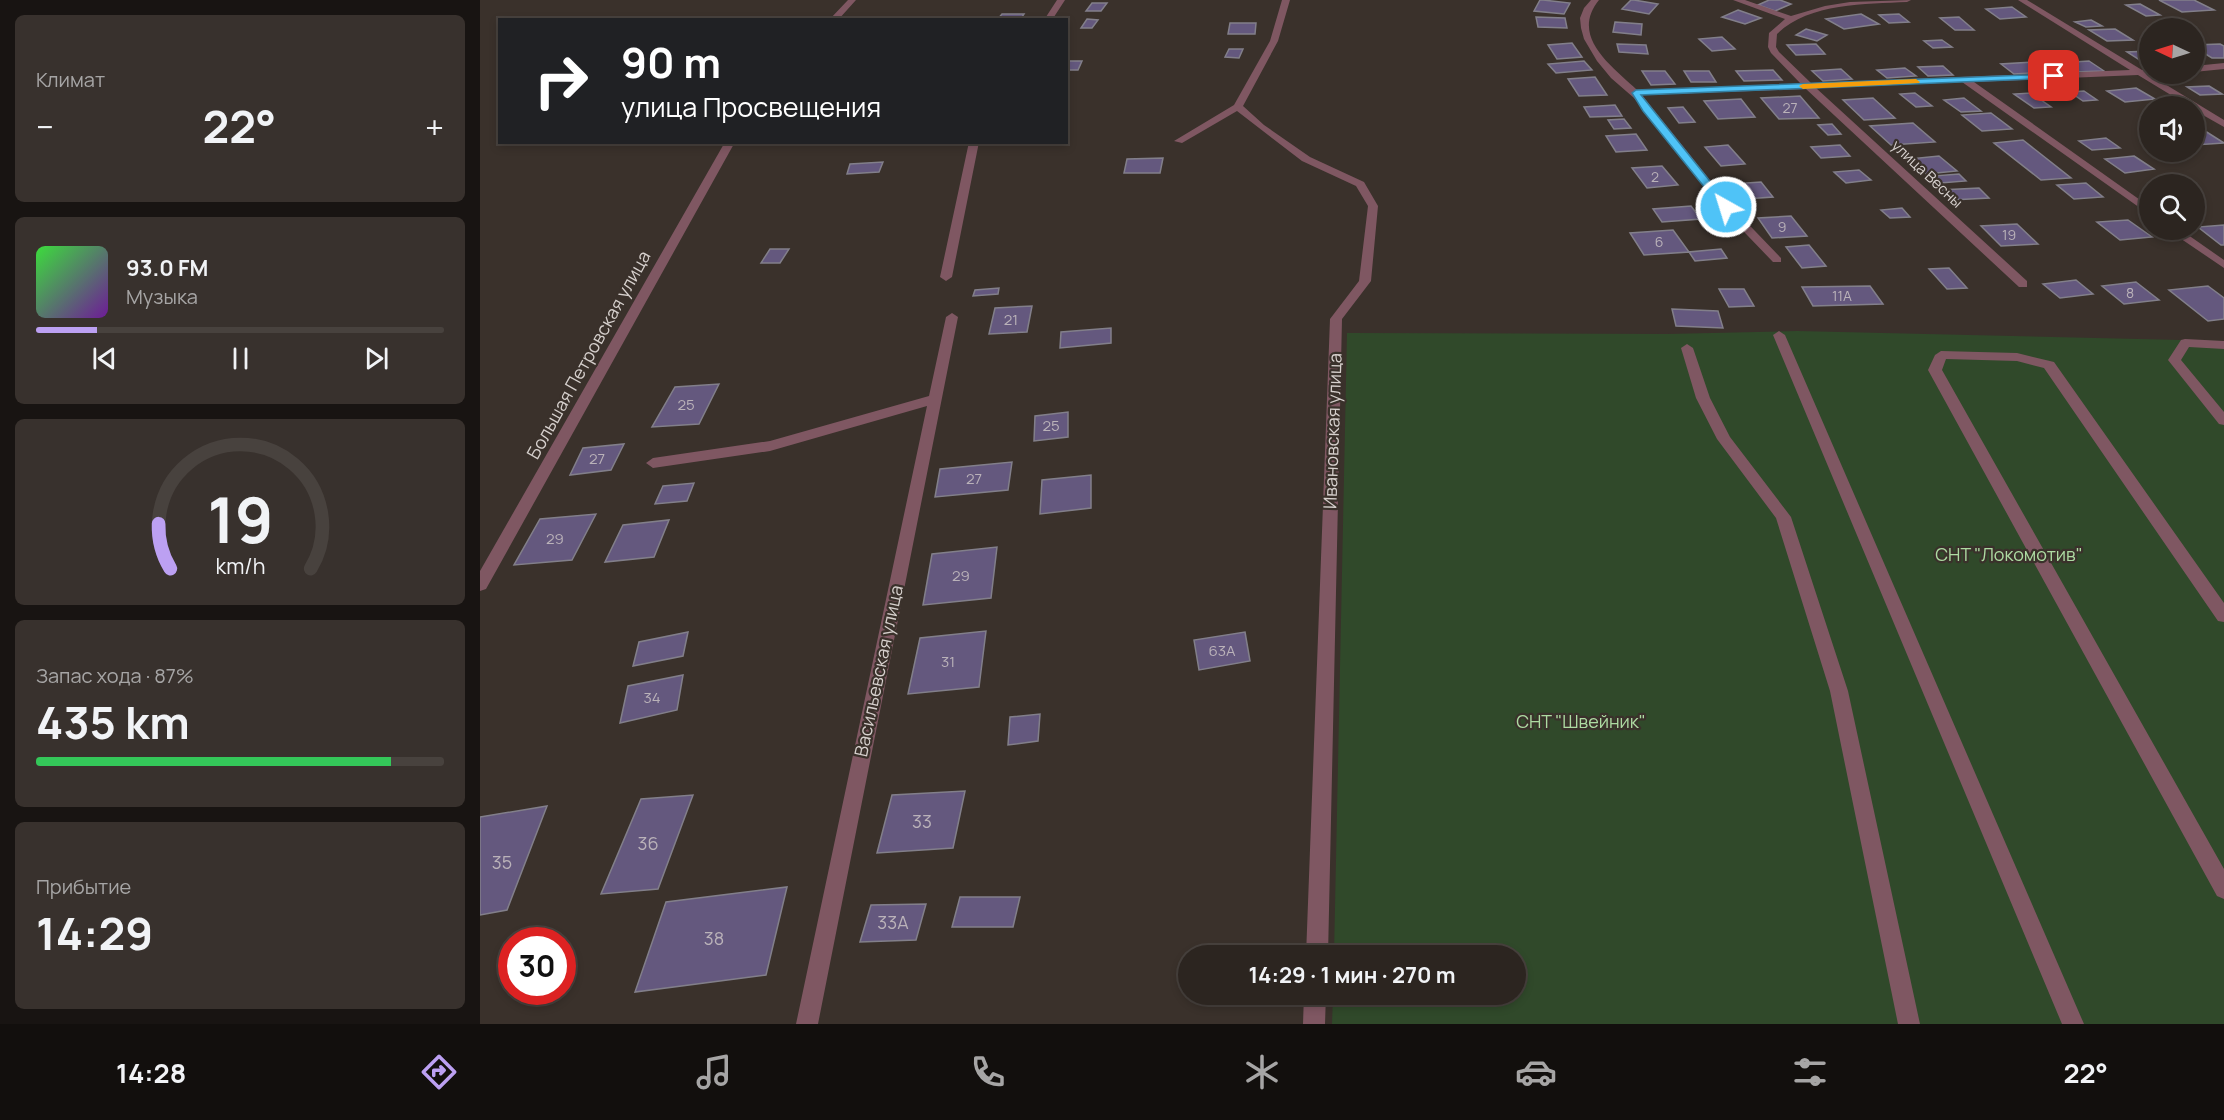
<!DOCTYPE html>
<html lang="ru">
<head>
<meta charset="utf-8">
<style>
	body { margin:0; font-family:Manrope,sans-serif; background:#38312d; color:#f1f3f6; height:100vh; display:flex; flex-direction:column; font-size:22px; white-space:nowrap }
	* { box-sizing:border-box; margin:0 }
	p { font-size:20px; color:#a6a5a5 }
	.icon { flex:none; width:33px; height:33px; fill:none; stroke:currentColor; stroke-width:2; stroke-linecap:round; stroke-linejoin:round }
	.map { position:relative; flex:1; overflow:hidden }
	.panel { display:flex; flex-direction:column; gap:15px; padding:15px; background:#181412; width:480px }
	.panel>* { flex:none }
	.hud { position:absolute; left:18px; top:18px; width:570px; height:126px; border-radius:0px; box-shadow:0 3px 9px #0003,0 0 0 2px #48423e; background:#202124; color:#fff; overflow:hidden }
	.needle { width:39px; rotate:274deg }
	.buttons { position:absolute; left:1659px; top:18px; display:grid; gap:12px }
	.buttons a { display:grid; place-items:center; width:66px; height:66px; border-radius:50%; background:#2c2520; box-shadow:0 3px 9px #0003,0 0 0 2px #48423e; font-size:30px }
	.speed { position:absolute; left:18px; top:927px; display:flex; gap:12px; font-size:30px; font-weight:700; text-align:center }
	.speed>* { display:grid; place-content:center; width:78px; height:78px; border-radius:50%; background:#2c2520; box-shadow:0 3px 9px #0003,0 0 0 2px #48423e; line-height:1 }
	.speed .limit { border:9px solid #d22; background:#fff; color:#111 }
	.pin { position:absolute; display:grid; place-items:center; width:51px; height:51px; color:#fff; margin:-26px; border-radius:12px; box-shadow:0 3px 9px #0006 }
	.me { position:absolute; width:66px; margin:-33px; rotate:321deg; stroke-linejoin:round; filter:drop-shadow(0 0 4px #0008) }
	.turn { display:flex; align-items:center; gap:21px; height:126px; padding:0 24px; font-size:27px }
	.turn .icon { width:78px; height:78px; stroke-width:2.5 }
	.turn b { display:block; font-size:42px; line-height:51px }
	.big { font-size:45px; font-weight:700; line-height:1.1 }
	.panel .card { flex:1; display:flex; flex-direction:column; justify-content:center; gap:9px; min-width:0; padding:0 21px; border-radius:9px; background:#38312d }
	.panel .dial { align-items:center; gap:0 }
	.dial svg { height:156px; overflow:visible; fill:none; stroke:#48423e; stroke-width:7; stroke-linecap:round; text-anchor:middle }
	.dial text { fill:#f1f3f6; stroke:none }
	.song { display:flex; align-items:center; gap:18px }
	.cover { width:72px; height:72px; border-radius:9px; background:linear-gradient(135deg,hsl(120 70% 55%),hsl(280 70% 35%)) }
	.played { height:6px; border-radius:3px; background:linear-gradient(90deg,#bca0f2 15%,#48423e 15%) }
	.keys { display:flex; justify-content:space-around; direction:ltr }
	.heat { display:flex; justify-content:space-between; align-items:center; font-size:33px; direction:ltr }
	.charge { height:9px; border-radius:4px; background:linear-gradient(90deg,#34c759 87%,#48423e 0) }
	.trip { position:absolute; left:698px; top:945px; width:348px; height:60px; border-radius:30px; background:#2c2520; box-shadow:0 3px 9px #0003,0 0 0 2px #48423e; font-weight:700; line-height:60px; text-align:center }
	.menu { display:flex; height:96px; justify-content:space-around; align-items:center; background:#120f0d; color:#a6a5a5 }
	.menu .icon { width:42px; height:42px }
	.menu .selected { color:#bca0f2 }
	.menu b { font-size:27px; color:#f1f3f6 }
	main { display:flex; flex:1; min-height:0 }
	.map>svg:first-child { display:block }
	.green { fill:#30492a }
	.building { fill:#64587e; stroke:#827f8a; stroke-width:1.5 }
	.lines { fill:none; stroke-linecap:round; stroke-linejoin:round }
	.minor { fill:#7f5762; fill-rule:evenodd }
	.route { fill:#4fc3f7; stroke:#337fa1; stroke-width:1.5 }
	.slow { fill:#f59e0b }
	.labels { text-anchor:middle; stroke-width:4.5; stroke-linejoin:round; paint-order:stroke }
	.far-number-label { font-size:14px; fill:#bab2b9 }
	.far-street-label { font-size:15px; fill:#d6d0cd; stroke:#3a312b }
	.number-label { font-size:15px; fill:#bab2b9 }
	.street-label { font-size:18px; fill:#d6d0cd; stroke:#3a312b }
	.park-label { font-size:18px; fill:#addba2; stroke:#3a312b }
	.near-number-label { font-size:18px; fill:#bab2b9 }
</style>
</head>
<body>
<main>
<section class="panel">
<div class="card"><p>Климат</p>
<div class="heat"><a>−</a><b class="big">22°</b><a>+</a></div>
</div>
<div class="card">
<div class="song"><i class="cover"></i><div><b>93.0 FM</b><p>Музыка</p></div></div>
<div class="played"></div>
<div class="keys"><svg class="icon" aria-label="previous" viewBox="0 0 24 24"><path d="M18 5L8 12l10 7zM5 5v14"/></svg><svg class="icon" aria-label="pause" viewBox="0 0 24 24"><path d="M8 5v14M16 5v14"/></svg><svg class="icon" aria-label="next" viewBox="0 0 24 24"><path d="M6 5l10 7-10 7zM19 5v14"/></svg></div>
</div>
<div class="card dial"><svg viewBox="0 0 100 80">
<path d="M14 69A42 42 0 1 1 86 69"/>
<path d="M14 69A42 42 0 0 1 8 46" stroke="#bca0f2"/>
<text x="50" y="56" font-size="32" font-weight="700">19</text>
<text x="50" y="72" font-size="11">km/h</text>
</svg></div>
<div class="card"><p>Запас хода · 87%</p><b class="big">435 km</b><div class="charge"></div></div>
<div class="card"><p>Прибытие</p><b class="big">14:29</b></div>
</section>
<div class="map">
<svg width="1744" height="1024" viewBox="0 0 1744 1024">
	<rect width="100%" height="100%" fill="#3a312b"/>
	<!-- green -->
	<path class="green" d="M1317 331 1744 341V1024H852L853 995 1035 994V956L854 955 867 333 1187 334Z"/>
	<!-- building -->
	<path class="building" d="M1060 0H1063L1090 3 1084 14 1054 11Z
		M1151 0H1154L1178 4 1169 14 1142 9Z
		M1289 0H1300L1311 4 1295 11 1278 5Z
		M1679 0H1714L1734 10 1702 12Z
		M612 3H627L621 11H606Z
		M1660 4 1680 15 1666 16 1646 5Z
		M1532 7 1546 17 1520 19 1506 9Z
		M1258 10 1281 18 1265 24 1242 17Z
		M522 14H544L540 20H517Z
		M1381 14 1399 24 1364 29 1346 19Z
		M1419 14 1429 22 1409 23 1399 15Z
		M1056 17 1085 18 1087 28 1058 27Z
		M1479 17 1494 30H1475L1460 18Z
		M607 19 618 20 612 28H601Z
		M1611 20 1622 26 1606 27 1595 22Z
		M1135 22 1162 24 1161 35 1133 32Z
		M750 23H776L775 34H748Z
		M1326 29 1347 35 1337 41 1316 35Z
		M1635 29 1653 40 1627 41 1609 30Z
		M1242 37 1255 49 1232 51 1219 39Z
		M1462 40 1472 47 1453 48 1444 41Z
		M1092 43 1102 57 1077 59 1068 45Z
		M1137 44 1166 45 1168 54 1139 52Z
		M1336 44 1345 54 1316 55 1307 45Z
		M1740 44 1744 46V58H1732L1714 47V45Z
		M749 49H763L759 58 745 57Z
		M1670 51V64H1666L1647 52Z
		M586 61H602L598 70H586Z
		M1104 61 1112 70 1076 73 1068 64Z
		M1609 61 1624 71 1593 72 1578 63Z
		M1554 62 1568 72 1534 74 1521 64Z
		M1463 66 1473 75 1448 76 1438 67Z
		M1425 68 1436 76 1407 78 1397 70Z
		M1361 69 1372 79 1343 81 1332 71Z
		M1293 70 1302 80 1264 81 1256 71Z
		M1162 71H1185L1195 84 1171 85Z
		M1204 71H1229L1236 82H1211Z
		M1115 77 1127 95 1099 96 1088 79Z
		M1729 86 1742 94 1720 95 1707 87Z
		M1656 88 1675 99 1645 102 1627 91Z
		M1604 91 1617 100 1603 101 1590 92Z
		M1435 93 1452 106 1436 107 1420 94Z
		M1551 93 1571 107 1554 108 1534 94Z
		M1320 96 1339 118 1299 119 1281 98Z
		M1393 98 1415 118 1384 120 1363 100Z
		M1484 98 1501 111 1481 112 1464 100Z
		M1261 99 1275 117 1238 119 1224 101Z
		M1135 105 1142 116 1110 117 1104 107Z
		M1203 107 1215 122 1199 123 1188 108Z
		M1511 113 1532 129 1502 131 1482 115Z
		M1144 119 1151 128 1134 129 1128 120Z
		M1433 123 1455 142 1411 145 1390 126Z
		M1352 124 1361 134 1348 135 1338 125Z
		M1714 124 1744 143 1714 145Z
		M1156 134 1167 150 1136 152 1126 136Z
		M1626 138 1640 148 1612 150 1599 141Z
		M1543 140 1591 178 1561 180 1514 143Z
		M1248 145 1265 164 1241 166 1225 147Z
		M1360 145 1370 156 1341 158 1331 147Z
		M1459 156 1477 171 1446 174 1429 159Z
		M1654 156 1674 169 1645 173 1625 159Z
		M683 158 680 173H644L647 159Z
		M403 162 399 172 367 174 370 164Z
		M1182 166 1198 185 1167 188 1152 168Z
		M1379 170 1391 180 1366 183 1354 172Z
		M1479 174 1486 181 1460 183 1453 176Z
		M1281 182 1293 197 1265 199 1253 184Z
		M1606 183 1623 197 1594 199 1577 185Z
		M1499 188 1509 198 1471 200 1461 190Z
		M1211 206 1221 219 1182 222 1173 209Z
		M1422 208 1430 217 1410 218 1401 210Z
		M1311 216 1327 236 1292 238 1278 218Z
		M1648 220 1672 237 1640 240 1617 222Z
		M1537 224 1558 244 1521 246 1501 226Z
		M1744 225V245H1741L1718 227Z
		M1193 230 1209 252 1164 255 1150 233Z
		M1329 245 1346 266 1322 268 1306 247Z
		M290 249H309L300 263H281Z
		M1241 249 1247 258 1215 261 1209 252Z
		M1469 268 1487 288 1467 289 1449 269Z
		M1596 280 1613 294 1580 298 1563 284Z
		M1656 282 1679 300 1644 304 1622 286Z
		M1390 286 1403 304 1333 306 1322 287Z
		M1728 286 1744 298V319L1728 321 1689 290Z
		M519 288 518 294 493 296 495 290Z
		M1239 289H1264L1274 306 1249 307Z
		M552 306 547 332 509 334 515 308Z
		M1192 309 1238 311 1243 328 1196 326Z
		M631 328V343L580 348 581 332Z
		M239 384 219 424 172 427 195 387Z
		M588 412V437L554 441 555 416Z
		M144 444 131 470 90 475 103 448Z
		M532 462 528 490 455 497 460 469Z
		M611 475V508L560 514 562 480Z
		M214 483 207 501 175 504 183 486Z
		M116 514 92 560 34 565 60 519Z
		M189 520 174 557 125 562 143 525Z
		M517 547 511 598 443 605 452 554Z
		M506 631 499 687 428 694 440 638Z
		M208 632 203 656 153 666 159 642Z
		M765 632 770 661 719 670 714 640Z
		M203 675 197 710 140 723 148 686Z
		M560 714 558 741 528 745 530 717Z
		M485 791 473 848 397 853 412 795Z
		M213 795 178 889 121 894 161 799Z
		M67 806 27 910 0 915V817Z
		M307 887 286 975 155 992 186 902Z
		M480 897H540L533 927H472Z
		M446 904 436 940 380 942 391 905Z"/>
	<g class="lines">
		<!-- minor -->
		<path class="minor" d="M368 0H376L358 20H349Z
			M577 0H585L572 20H564Z
			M802 0H810L798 41 763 106 784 125 830 157 884 182 898 206 891 281 862 319 848 956H826L850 319 879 281 888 206 876 186 822 161 757 111 702 143 694 141 754 105 790 41Z
			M1111 0H1119C1089 37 1133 67 1157 90L1321 84 1291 53 1288 47 1289 33 1305 19 1253 0H1265L1311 16 1345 6 1370 2 1431 0 1427 2C1386 4 1328 3 1297 34L1296 47 1299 52 1331 83 1650 70 1538 0H1547L1662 70 1670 69V74H1673L1670 75 1744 120V127L1714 110V106H1709L1658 75 1494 82 1670 207V215L1482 82 1336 88 1547 281V287H1539L1326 89 1162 95 1250 205 1301 258V262H1293L1242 209 1154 98 1131 78 1117 61 1104 39 1101 28 1100 18 1104 8Z
			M1744 63V69L1714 72V66Z
			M245 142H255L6 589 0 591V571Z
			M489 142H499L472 277 466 281 460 277Z
			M1688 230H1701L1744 260V268Z
			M472 313 478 317 338 1024H316L447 406 290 451 173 468 166 463 173 458 290 441 449 396 466 317Z
			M1299 331 1305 335 1604 1024H1582L1293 335Z
			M1705 339 1744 341V349L1709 347 1701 360 1744 412V425L1739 424 1688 360 1701 340Z
			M1207 344 1213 348 1230 398 1250 437 1311 517 1368 691 1440 1024H1418L1350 691 1296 518 1237 439 1216 398 1201 348Z
			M1461 351 1537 353 1574 362 1744 603V622L1738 621 1564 368 1537 361 1466 359 1462 370 1744 869V899L1737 896 1448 370 1455 355Z
			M824 994H846L845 1024H823Z"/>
	</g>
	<!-- route -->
	<path class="route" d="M1574 74 1578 76 1577 78 1161 95 1249 205 1251 207 1246 210 1242 209 1163 111 1152 93 1156 90Z"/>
	<!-- slow -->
	<path class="slow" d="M1436 79 1440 82 1439 83 1323 89 1319 86 1323 84Z"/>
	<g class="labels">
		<!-- far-number labels -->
		<g class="far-number-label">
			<text x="1310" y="113">27</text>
			<text x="1175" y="182">2</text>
			<text x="1302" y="232">9</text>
			<text x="1529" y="240">19</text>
			<text x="1179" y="247">6</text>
			<text x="1650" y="298">8</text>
			<text x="1362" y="301">11А</text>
		</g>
		<!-- far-street labels -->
		<g class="far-street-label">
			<text transform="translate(1447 174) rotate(43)" y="5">улица Весны</text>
		</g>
		<!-- number labels -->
		<g class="number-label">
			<text x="531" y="325">21</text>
			<text x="206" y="410">25</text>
			<text x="571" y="431">25</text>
			<text x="117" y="464">27</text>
			<text x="494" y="484">27</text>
			<text x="75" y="544">29</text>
			<text x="481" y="581">29</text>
			<text x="742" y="656">63А</text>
			<text x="468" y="667">31</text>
			<text x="172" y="703">34</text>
		</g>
		<!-- street labels -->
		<g class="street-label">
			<text transform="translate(109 355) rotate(-61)" y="6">Большая Петровская улица</text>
			<text transform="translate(853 431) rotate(-88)" y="6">Ивановская улица</text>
			<text transform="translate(399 671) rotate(-78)" y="6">Васильевская улица</text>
		</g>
		<!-- park labels -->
		<g class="park-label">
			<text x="1529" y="561">СНТ "Локомотив"</text>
			<text x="1101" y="728">СНТ "Швейник"</text>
		</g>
		<!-- near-number labels -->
		<g class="near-number-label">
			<text x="442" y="828">33</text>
			<text x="168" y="850">36</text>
			<text x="22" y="869">35</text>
			<text x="413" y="929">33А</text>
			<text x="234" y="945">38</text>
		</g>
	</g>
</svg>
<div class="buttons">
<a><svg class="needle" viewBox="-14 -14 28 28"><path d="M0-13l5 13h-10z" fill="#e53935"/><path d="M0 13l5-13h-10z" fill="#a6a5a5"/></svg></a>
<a><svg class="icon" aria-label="sound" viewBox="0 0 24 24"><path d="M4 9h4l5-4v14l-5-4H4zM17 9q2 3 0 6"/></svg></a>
<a><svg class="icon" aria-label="search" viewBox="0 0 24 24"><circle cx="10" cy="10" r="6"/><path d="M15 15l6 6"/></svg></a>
</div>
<div class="speed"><div class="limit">30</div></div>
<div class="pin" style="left:1574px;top:76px;background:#d93025"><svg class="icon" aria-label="arrive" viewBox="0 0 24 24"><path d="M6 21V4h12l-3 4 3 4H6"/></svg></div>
<svg class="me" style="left:1246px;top:207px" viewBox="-20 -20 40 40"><circle r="17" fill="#4fc3f7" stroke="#fff" stroke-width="3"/><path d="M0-11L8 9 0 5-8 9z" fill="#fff"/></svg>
<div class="trip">14:29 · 1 мин · 270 m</div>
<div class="hud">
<div class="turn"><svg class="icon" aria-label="right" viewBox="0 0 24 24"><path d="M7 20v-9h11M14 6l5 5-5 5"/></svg><div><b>90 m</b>улица Просвещения</div></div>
</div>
</div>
</main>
<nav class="menu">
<b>14:28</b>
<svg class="icon selected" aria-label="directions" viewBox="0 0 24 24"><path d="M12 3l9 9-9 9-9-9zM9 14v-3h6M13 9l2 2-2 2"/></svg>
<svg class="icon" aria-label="music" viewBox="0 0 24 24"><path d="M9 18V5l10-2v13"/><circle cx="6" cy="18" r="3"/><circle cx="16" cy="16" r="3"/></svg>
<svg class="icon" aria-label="phone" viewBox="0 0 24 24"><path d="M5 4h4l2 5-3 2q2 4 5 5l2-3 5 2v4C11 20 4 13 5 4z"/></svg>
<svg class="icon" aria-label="climate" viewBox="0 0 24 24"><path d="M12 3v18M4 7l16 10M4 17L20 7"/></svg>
<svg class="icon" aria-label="car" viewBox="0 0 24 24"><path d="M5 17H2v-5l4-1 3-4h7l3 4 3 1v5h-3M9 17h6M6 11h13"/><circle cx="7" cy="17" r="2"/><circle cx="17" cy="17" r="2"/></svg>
<svg class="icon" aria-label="filters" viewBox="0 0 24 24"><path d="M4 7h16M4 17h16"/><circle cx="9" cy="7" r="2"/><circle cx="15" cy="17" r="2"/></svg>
<b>22°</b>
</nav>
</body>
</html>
